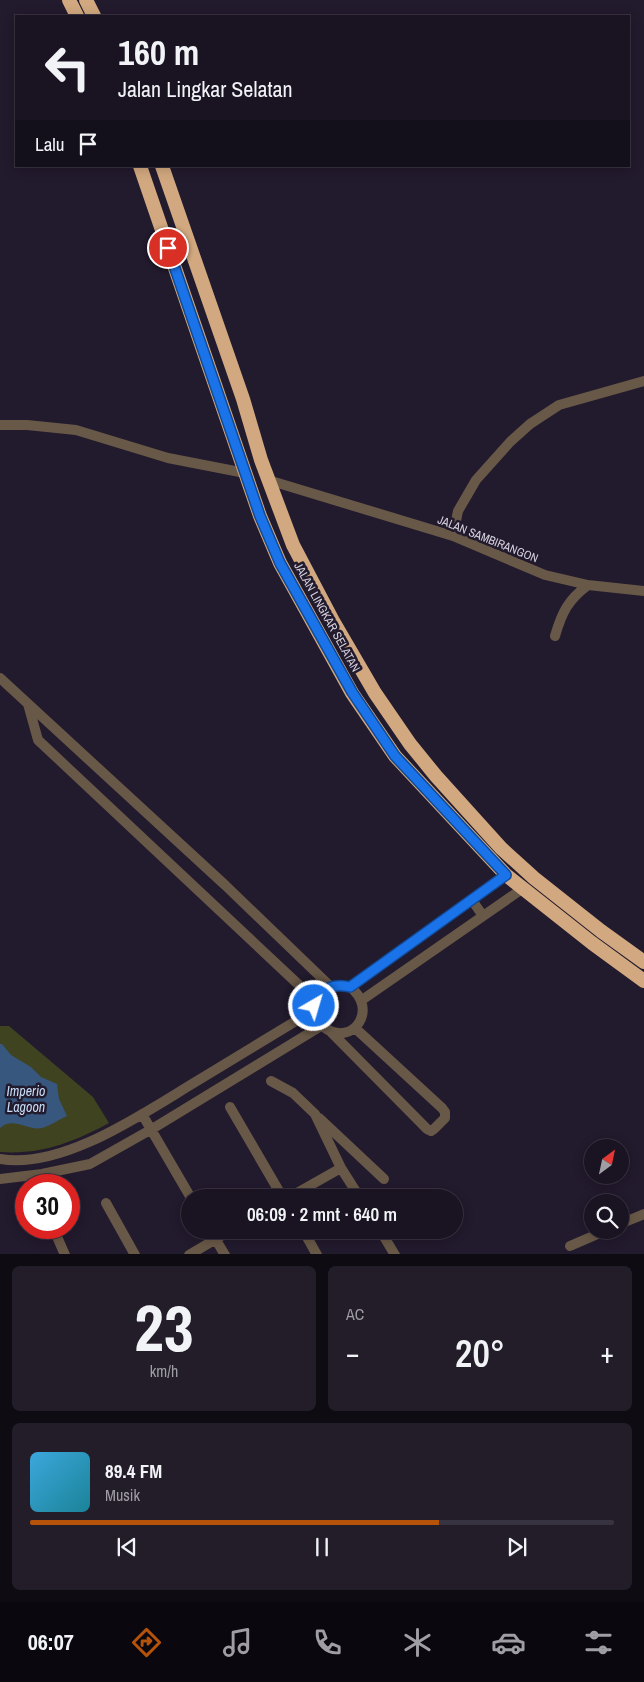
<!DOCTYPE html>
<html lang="id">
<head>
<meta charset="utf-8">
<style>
	body { margin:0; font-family:"Archivo Narrow",sans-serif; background:#231d2a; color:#f1f3f6; height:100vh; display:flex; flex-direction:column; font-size:19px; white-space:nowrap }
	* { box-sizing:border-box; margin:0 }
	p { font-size:16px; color:#9f9ea5 }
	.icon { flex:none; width:28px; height:28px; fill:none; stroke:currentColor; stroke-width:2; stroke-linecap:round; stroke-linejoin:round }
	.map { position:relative; height:1254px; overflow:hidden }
	.sheet { display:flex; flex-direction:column; gap:12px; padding:12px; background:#0e0b13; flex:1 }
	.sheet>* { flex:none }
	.hud { position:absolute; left:15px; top:15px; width:615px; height:152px; border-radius:0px; box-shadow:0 2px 12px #0003,0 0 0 1px #383340; background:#1a1422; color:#f1f3f6; overflow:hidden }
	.needle { width:32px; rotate:33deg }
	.fabs { position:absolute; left:584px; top:1139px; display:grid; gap:10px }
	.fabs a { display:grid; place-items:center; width:45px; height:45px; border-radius:50%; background:#1a1422; box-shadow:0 2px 12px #0003,0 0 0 1px #383340; font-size:25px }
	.speed { position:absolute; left:15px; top:1174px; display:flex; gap:10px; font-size:25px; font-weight:700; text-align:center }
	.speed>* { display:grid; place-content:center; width:65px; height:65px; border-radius:50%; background:#1a1422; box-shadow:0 2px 12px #0003,0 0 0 1px #383340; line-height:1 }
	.speed .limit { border:8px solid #d22; background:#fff; color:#111 }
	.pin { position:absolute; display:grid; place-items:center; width:42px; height:42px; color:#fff; margin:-21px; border:2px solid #fff; border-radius:50%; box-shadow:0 1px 5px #0007 }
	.me { position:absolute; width:55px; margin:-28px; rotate:38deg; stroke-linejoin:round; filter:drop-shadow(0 0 4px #0008) }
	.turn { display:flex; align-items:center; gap:18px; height:105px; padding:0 20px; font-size:22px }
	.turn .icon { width:65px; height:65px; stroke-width:2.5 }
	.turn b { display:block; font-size:35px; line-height:42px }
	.then { display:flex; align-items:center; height:48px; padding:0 20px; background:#0003; gap:10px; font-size:19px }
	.big { font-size:38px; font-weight:600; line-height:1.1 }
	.sheet .widget { flex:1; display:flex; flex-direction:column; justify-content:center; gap:8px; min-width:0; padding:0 18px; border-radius:8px; background:#231d2a }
	.sheet .dial { align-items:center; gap:0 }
	.dial b { font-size:65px; line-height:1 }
	.song { display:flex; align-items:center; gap:15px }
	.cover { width:60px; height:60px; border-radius:8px; background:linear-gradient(135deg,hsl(200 70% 55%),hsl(190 70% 35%)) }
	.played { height:5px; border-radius:2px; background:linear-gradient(90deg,#b45309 70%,#383340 70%) }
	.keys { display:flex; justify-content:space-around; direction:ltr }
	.heat { display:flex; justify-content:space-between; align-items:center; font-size:28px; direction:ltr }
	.sheet .tiles { flex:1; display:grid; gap:12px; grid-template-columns:1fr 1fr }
	.widget:last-child { grid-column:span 2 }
	.trip { position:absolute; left:181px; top:1189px; width:282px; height:50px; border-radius:25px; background:#1a1422; box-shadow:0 2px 12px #0003,0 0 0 1px #383340; font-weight:600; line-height:50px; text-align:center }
	.tabs { display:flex; height:80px; justify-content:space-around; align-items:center; background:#0a080e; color:#9f9ea5 }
	.tabs .icon { width:35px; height:35px }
	.tabs .selected { color:#b45309 }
	.tabs b { font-size:22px; color:#f1f3f6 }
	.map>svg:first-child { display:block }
	.green { fill:#3f431f }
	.water { fill:#37577e }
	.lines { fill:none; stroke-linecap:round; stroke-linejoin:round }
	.minor { stroke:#685847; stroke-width:10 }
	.highway { stroke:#d1a87f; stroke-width:14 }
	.route-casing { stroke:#114b97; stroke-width:12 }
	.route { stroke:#1a73e8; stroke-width:9 }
	.labels { text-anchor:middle; stroke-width:5; stroke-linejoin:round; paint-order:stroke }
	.street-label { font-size:12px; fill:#d5d0dd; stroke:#221a2d }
	.water-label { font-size:14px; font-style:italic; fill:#c8dcf6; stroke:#221a2d }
</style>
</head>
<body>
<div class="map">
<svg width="644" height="1255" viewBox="0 0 644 1255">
	<rect width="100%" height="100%" fill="#221a2d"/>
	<!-- green -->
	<path class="green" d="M0 1026H9L93 1097 109 1123C74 1142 41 1155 0 1152Z"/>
	<!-- water -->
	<path class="water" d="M0 1044H2L11 1055 31 1067 41 1077 57 1084 59 1099 67 1116C60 1119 50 1126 42 1128 27 1131 13 1116 0 1128Z"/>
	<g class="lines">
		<!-- minor -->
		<path class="minor" d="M0 425H27L76 430 168 458 245 473
			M268 480 453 536 545 575 588 585 644 591
			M453 536 458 511 476 480 510 442 530 424 559 405 644 381
			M555 636C562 612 568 600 588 585
			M0 678 225 885 330 986
			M28 704 38 740 316 1001
			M472 900 483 916
			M350 987C379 1009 353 1047 325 1028 318 1024 314 1017 314 1009 313 988 334 983 350 987L506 875
			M362 1000 522 889
			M331 1032 427 1129 431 1131 434 1129 445 1118V1112L442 1108 355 1028
			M271 1081 293 1093 315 1114 341 1168
			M230 1107 283 1198
			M142 1114 191 1198
			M319 1118 384 1179
			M0 1159C63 1170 145 1112 197 1081 236 1057 275 1034 314 1010
			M0 1179 42 1174 90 1164 152 1129 321 1026
			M288 1198 341 1168 360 1198
			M106 1203 135 1255
			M620 1224 644 1214
			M210 1230 225 1255
			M303 1230 317 1255
			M380 1230 395 1255
			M55 1232 65 1255
			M570 1246 607 1230
			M189 1255 231 1230"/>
		<!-- highway -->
		<path class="highway" d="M69 0 77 16
			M86 0 94 16
			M140 166 260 516 280 563 352 693 395 756 506 875 592 943 644 981
			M162 166 243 399 261 460 293 545 333 621 375 693 410 744 436 776 501 848 534 878 601 931 644 962"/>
	</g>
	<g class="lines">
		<defs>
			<path id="route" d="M168 248 260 516 280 563 352 692 395 756 506 875 350 987C334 983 319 988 314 1006"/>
		</defs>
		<!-- route casing -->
		<use href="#route" class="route-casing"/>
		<!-- route -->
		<use href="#route" class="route"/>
	</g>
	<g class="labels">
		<!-- street labels -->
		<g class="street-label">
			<text transform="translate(488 539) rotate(22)" y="4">JALAN SAMBIRANGON</text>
			<text transform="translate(327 617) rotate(61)" y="4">JALAN LINGKAR SELATAN</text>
		</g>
		<!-- water labels -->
		<g class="water-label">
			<text x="26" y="1096">Imperio<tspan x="26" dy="16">Lagoon</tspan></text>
		</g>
	</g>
</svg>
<div class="fabs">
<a><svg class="needle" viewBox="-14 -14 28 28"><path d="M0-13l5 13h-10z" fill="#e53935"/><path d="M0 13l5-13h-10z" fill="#9f9ea5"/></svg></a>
<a><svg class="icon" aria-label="search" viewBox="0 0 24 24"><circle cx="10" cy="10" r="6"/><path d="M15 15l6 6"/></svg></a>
</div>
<div class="speed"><div class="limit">30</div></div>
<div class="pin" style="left:168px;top:248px;background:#d93025"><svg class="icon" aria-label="arrive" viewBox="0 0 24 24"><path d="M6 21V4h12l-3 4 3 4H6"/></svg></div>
<svg class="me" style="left:314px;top:1006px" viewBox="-20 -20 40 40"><circle r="17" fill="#1a73e8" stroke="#fff" stroke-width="3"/><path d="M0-11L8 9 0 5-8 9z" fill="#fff"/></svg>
<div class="trip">06:09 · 2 mnt · 640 m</div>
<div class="hud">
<div class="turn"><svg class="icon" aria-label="left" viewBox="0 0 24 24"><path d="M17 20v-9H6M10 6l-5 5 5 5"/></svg><div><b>160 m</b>Jalan Lingkar Selatan</div></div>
<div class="then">Lalu<svg class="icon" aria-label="arrive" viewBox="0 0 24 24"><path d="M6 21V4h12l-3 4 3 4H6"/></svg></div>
</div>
</div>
<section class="sheet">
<div class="tiles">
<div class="widget dial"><b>23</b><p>km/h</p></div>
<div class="widget"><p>AC</p>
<div class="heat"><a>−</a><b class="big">20°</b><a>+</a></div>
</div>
<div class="widget">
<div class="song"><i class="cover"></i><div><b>89.4 FM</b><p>Musik</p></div></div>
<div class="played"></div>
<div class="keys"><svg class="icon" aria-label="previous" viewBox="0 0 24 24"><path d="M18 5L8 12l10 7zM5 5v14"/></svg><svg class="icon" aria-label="pause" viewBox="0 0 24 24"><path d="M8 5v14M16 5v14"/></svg><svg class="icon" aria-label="next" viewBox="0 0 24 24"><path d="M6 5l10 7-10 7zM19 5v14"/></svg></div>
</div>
</div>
</section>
<nav class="tabs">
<b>06:07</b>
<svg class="icon selected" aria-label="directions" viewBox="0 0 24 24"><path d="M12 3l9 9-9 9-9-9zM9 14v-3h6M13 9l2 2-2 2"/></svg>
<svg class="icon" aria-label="music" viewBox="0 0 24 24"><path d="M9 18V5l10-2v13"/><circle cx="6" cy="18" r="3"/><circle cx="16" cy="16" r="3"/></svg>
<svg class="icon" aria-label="phone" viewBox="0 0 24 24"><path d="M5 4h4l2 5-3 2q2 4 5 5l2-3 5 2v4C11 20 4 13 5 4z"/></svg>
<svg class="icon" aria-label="climate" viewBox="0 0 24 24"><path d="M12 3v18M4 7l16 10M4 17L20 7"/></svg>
<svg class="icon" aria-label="car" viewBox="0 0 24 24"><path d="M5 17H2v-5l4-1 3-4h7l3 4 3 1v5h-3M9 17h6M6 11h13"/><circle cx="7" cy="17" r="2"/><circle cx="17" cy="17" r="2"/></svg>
<svg class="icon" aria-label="filters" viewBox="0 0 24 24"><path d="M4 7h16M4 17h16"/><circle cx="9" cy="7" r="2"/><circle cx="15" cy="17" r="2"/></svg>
</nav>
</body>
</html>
